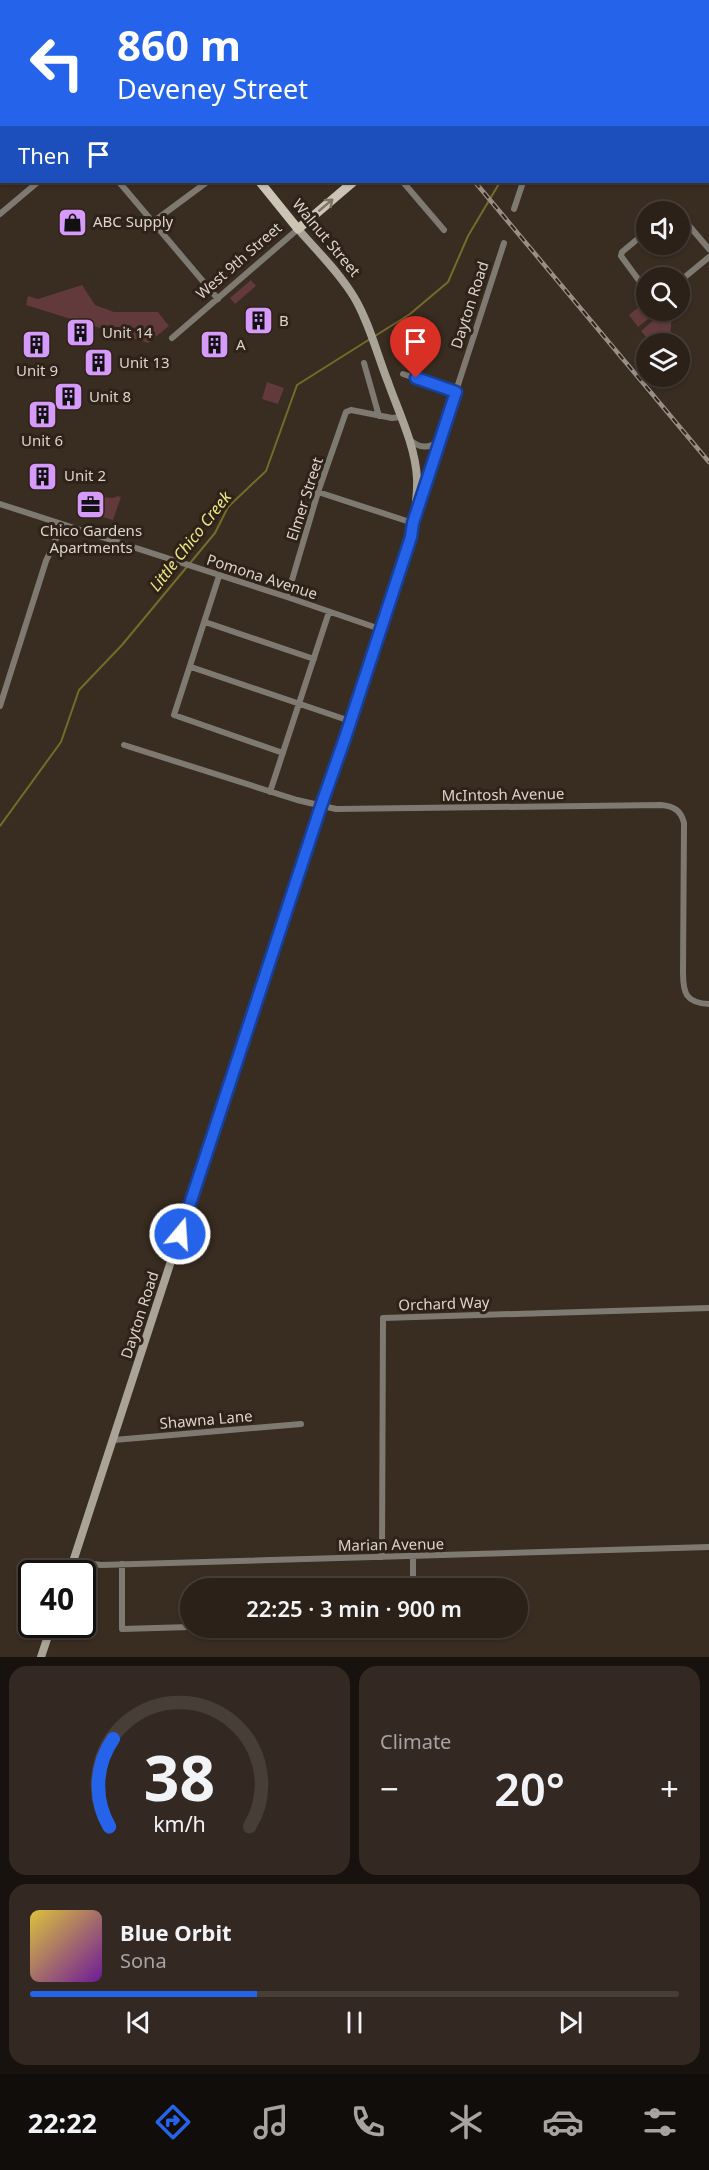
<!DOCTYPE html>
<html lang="en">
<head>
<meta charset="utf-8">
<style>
	body { margin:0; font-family:"Noto Sans",sans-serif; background:#332922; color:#f1f3f6; height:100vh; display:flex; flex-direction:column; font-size:22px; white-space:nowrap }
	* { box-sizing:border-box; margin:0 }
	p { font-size:20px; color:#a6a3a2 }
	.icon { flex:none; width:33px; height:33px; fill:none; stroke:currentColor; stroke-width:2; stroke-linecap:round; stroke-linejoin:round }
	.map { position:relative; height:1657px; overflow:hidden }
	.panel { display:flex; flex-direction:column; gap:9px; padding:9px; background:#18120e; flex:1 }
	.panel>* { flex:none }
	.guide { position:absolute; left:0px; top:0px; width:710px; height:183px; box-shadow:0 2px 4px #0004,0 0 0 2px #473e38; background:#2563eb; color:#fff; overflow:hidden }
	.buttons { position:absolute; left:636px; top:201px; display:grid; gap:12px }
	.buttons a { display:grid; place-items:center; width:54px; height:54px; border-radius:50%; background:#2b2119; box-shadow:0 2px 4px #0004,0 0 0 2px #473e38; font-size:30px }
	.speed { position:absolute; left:18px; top:1560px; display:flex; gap:12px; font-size:30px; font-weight:700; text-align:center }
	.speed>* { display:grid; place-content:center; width:78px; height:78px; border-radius:50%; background:#2b2119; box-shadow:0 2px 4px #0004,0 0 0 2px #473e38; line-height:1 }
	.speed .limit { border:3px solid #111; border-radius:9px; background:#fff; color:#111 }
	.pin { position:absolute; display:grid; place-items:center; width:51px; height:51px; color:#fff; margin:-62px -26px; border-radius:50% 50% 50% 0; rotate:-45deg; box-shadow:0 0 6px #0007 }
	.pin .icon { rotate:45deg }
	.me { position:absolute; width:66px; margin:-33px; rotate:18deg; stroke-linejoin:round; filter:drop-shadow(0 0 4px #0008) }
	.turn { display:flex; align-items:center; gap:21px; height:126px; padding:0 18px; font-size:27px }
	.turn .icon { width:78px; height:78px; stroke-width:2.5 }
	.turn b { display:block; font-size:42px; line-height:51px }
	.then { display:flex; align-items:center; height:57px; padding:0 18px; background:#0003; gap:12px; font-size:22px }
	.big { font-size:45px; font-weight:600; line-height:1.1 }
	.panel .tile { flex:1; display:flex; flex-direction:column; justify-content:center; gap:9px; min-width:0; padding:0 21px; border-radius:18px; background:#332922 }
	.panel .dial { align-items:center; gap:0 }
	.dial svg { height:156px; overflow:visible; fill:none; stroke:#473e38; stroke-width:7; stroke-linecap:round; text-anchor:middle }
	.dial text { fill:#f1f3f6; stroke:none }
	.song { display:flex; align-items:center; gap:18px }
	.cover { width:72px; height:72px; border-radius:9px; background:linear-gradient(135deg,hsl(50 70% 55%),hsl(280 70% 35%)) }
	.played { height:6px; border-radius:3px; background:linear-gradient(90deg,#2563eb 35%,#473e38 35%) }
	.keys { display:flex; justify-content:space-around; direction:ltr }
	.heat { display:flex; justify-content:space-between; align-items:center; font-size:33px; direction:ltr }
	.panel .tiles { flex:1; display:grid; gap:9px; grid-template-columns:1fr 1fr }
	.tile:last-child { grid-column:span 2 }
	.trip { position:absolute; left:180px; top:1578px; width:348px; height:60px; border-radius:30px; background:#2b2119; box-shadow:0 2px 4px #0004,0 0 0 2px #473e38; font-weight:600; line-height:60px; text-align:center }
	.tab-bar { display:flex; height:96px; justify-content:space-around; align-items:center; background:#110d0a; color:#a6a3a2 }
	.tab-bar .icon { width:42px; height:42px }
	.tab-bar .on { color:#2563eb }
	.tab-bar b { font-size:27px; color:#f1f3f6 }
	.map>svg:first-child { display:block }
	.green { fill:#623a3b }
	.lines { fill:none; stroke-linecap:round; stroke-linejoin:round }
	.stream { stroke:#726d29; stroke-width:2 }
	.street { stroke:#7e7a72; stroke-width:6 }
	.secondary { stroke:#aaa498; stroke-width:8 }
	.primary { stroke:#ccc4b5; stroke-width:9 }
	.rail-casing { stroke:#988e85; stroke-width:4.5 }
	.rail { stroke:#2f2218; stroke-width:2; stroke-dasharray:7; stroke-linecap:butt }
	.oneway { stroke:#7e7366 }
	.route-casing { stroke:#184099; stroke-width:15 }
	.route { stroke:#2563eb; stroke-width:10 }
	.labels { text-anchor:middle; stroke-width:6; stroke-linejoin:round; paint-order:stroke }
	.poi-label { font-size:15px; fill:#ddd4cd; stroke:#2f2218; text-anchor:start }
	.street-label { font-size:15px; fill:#ddd4cd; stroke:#2f2218 }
	.water-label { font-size:16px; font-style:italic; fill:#ece785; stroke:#2f2218 }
</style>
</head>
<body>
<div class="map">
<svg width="709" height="1657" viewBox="0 0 709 1657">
	<rect width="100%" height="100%" fill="#392c21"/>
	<!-- green -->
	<path class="green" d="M251 280 256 286 235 304 230 298Z
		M82 285 95 305 114 312H158L169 326 148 343 26 305 28 296 38 299Z
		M646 301V310L658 311 638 327 629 315Z
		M680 301V308L684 310 679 312V315H672L670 336 661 343H651L641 331 664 311 680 310Z
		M267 382 284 388 278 404 262 399Z
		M118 496 121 497 113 520 96 515 101 497 113 498Z"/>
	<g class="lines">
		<!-- stream -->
		<path class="stream" d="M708 155H709
			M375 336 410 314 448 282 468 236 500 182
			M0 826 61 742 79 690 122 645 215 533 228 507 266 471 297 385 370 339"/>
		<!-- street -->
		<path class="street" d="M395 0 396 2
			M534 0 536 2
			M581 0 582 2
			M677 0 678 2
			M93 2 95 0
			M253 2 255 0
			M708 36 709 37
			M0 41 2 42
			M0 76 2 74
			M119 182 218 299
			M403 182 444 230
			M514 209 523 182
			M672 212H675
			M0 214 38 182
			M680 215 709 249
			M153 222 207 182
			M646 232 622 252 621 256 646 290
			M680 281 709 257
			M172 338 298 229
			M364 363 379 416
			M403 374 456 392
			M410 440C419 448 429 449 438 441
			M318 492 413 523 414 520
			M0 504 287 597 380 629
			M418 508 504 243
			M219 576 174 715 283 753
			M287 597 318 492 346 412 351 410 392 418 400 417
			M205 622 314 659
			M191 667 350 721
			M0 706 46 561 62 525
			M124 745 297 800 336 809 661 805C673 806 681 810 684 823L683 973C683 993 686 1003 709 1004
			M270 792 329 612
			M114 1440 301 1424
			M382 1557 383 1318 709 1308
			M413 1557V1588
			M73 1561 101 1565 709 1547
			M122 1564V1629L190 1627"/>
		<!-- secondary -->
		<path class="secondary" d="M69 1574 218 1117 411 537C414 518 418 498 417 478 415 445 399 413 388 382 377 354 369 322 354 297 339 272 317 251 298 229
			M41 1657 52 1624"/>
		<!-- primary -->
		<path class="primary" d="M110 0 111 2
			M419 2 420 0
			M566 2 567 0
			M260 182 298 229 353 182"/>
		<defs>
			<path id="rail" d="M321 0 322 2
				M475 182 709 462"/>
		</defs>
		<!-- rail casing -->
		<use href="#rail" class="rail-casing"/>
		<!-- rail -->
		<use href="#rail" class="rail"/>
	</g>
	<!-- one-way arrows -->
	<defs><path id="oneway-shaft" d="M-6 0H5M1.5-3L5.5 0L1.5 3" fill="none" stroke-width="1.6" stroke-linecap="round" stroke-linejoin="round" transform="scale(1.5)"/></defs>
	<use class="oneway" href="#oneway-shaft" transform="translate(326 205) rotate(-40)"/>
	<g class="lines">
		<defs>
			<path id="route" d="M180 1234 321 806 345 738 411 537 413 523 456 392 416 378"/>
		</defs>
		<!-- route casing -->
		<use href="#route" class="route-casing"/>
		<!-- route -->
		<use href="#route" class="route"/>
	</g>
	<!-- icons -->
	<defs>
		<symbol id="shop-square" viewBox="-11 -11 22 22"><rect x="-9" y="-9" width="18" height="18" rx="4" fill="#d69bfa" stroke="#2f2218"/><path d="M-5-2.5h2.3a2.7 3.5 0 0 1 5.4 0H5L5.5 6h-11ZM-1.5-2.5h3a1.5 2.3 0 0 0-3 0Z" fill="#111"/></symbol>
		<symbol id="building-square" viewBox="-11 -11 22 22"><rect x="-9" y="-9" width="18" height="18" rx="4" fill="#d69bfa" stroke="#2f2218"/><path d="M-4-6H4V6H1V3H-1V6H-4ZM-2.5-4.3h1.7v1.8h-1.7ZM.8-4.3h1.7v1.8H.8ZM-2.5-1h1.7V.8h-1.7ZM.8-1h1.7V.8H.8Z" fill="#111"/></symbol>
		<symbol id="office-square" viewBox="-11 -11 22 22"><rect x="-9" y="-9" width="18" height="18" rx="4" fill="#d69bfa" stroke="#2f2218"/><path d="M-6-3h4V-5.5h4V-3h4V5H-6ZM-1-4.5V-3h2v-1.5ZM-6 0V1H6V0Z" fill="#111"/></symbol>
	</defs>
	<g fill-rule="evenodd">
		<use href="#shop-square" x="56" y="206" width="33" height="33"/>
		<use href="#building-square" x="242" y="304" width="33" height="33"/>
		<use href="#building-square" x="64" y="316" width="33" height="33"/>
		<use href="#building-square" x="20" y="328" width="33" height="33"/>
		<use href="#building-square" x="198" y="328" width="33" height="33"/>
		<use href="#building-square" x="82" y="346" width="33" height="33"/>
		<use href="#building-square" x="52" y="380" width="33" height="33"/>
		<use href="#building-square" x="26" y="398" width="33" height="33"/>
		<use href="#building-square" x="26" y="460" width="33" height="33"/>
		<use href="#office-square" x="74" y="488" width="33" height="33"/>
	</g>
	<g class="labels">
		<!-- poi labels -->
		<g class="poi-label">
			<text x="93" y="227">ABC Supply</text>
			<text x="279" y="326">B</text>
			<text x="102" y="338">Unit 14</text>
			<text x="236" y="350">A</text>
			<text x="119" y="368">Unit 13</text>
			<text x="37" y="376" text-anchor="middle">Unit 9</text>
			<text x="89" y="402">Unit 8</text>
			<text x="42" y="446" text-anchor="middle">Unit 6</text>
			<text x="64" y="481">Unit 2</text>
			<text x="91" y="536" text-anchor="middle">Chico Gardens<tspan x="91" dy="17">Apartments</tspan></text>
		</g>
		<!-- street labels -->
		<g class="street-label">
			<text transform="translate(326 238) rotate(50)" y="5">Walnut Street</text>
			<text transform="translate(239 261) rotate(-41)" y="5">West 9th Street</text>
			<text transform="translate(470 305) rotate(-72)" y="5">Dayton Road</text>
			<text transform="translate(305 499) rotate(-72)" y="5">Elmer Street</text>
			<text transform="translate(262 577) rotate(18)" y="5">Pomona Avenue</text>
			<text transform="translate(503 795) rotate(-1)" y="5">McIntosh Avenue</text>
			<text transform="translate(444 1304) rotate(-2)" y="5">Orchard Way</text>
			<text transform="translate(140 1315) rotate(-72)" y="5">Dayton Road</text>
			<text transform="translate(206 1420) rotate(-5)" y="5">Shawna Lane</text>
			<text transform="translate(391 1545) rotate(-1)" y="5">Marian Avenue</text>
		</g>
		<!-- water labels -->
		<g class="water-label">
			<text transform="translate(190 541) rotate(-52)" y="6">Little Chico Creek</text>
		</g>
	</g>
</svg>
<div class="buttons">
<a><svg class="icon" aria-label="sound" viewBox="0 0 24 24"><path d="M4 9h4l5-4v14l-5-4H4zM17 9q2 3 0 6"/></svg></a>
<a><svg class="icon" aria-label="search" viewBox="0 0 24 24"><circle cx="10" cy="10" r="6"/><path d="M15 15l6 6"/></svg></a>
<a><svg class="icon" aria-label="layers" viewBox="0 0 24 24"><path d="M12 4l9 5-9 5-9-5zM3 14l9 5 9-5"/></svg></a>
</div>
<div class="speed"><div class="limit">40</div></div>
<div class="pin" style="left:416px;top:378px;background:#d93025"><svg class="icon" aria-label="arrive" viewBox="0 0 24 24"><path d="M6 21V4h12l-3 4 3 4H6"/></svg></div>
<svg class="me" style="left:180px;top:1234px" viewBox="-20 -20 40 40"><circle r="17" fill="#2563eb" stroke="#fff" stroke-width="3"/><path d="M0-11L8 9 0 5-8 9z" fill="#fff"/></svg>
<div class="trip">22:25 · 3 min · 900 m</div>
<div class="guide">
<div class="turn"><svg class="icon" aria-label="left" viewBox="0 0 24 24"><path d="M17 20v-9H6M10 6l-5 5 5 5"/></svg><div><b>860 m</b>Deveney Street</div></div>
<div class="then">Then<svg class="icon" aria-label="arrive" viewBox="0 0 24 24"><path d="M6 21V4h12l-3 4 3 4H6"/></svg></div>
</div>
</div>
<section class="panel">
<div class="tiles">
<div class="tile dial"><svg viewBox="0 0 100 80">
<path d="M14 69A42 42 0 1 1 86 69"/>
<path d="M14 69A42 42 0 0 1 16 24" stroke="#2563eb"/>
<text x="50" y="56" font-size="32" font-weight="700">38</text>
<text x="50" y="72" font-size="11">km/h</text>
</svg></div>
<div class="tile"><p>Climate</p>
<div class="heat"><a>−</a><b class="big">20°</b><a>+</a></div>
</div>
<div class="tile">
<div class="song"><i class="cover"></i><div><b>Blue Orbit</b><p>Sona</p></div></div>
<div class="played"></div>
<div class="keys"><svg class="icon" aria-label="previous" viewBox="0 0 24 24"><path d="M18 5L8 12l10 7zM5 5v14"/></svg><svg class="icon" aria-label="pause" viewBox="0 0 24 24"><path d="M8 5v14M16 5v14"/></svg><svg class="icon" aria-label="next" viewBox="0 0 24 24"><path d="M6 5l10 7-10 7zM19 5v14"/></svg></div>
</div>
</div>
</section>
<nav class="tab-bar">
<b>22:22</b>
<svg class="icon on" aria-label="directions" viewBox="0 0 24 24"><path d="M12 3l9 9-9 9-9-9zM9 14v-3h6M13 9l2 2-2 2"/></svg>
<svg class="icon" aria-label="music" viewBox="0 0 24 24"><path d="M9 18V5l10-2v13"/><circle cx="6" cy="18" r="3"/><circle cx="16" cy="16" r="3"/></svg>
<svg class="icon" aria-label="phone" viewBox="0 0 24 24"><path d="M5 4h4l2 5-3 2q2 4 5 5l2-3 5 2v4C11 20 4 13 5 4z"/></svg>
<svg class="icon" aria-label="climate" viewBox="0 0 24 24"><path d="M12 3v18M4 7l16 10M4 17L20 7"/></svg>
<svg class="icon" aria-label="car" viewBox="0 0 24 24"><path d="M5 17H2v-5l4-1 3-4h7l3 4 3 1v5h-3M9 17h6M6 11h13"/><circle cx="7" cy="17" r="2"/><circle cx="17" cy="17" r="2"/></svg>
<svg class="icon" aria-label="filters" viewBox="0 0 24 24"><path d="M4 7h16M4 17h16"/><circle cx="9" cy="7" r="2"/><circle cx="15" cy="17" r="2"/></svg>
</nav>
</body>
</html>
